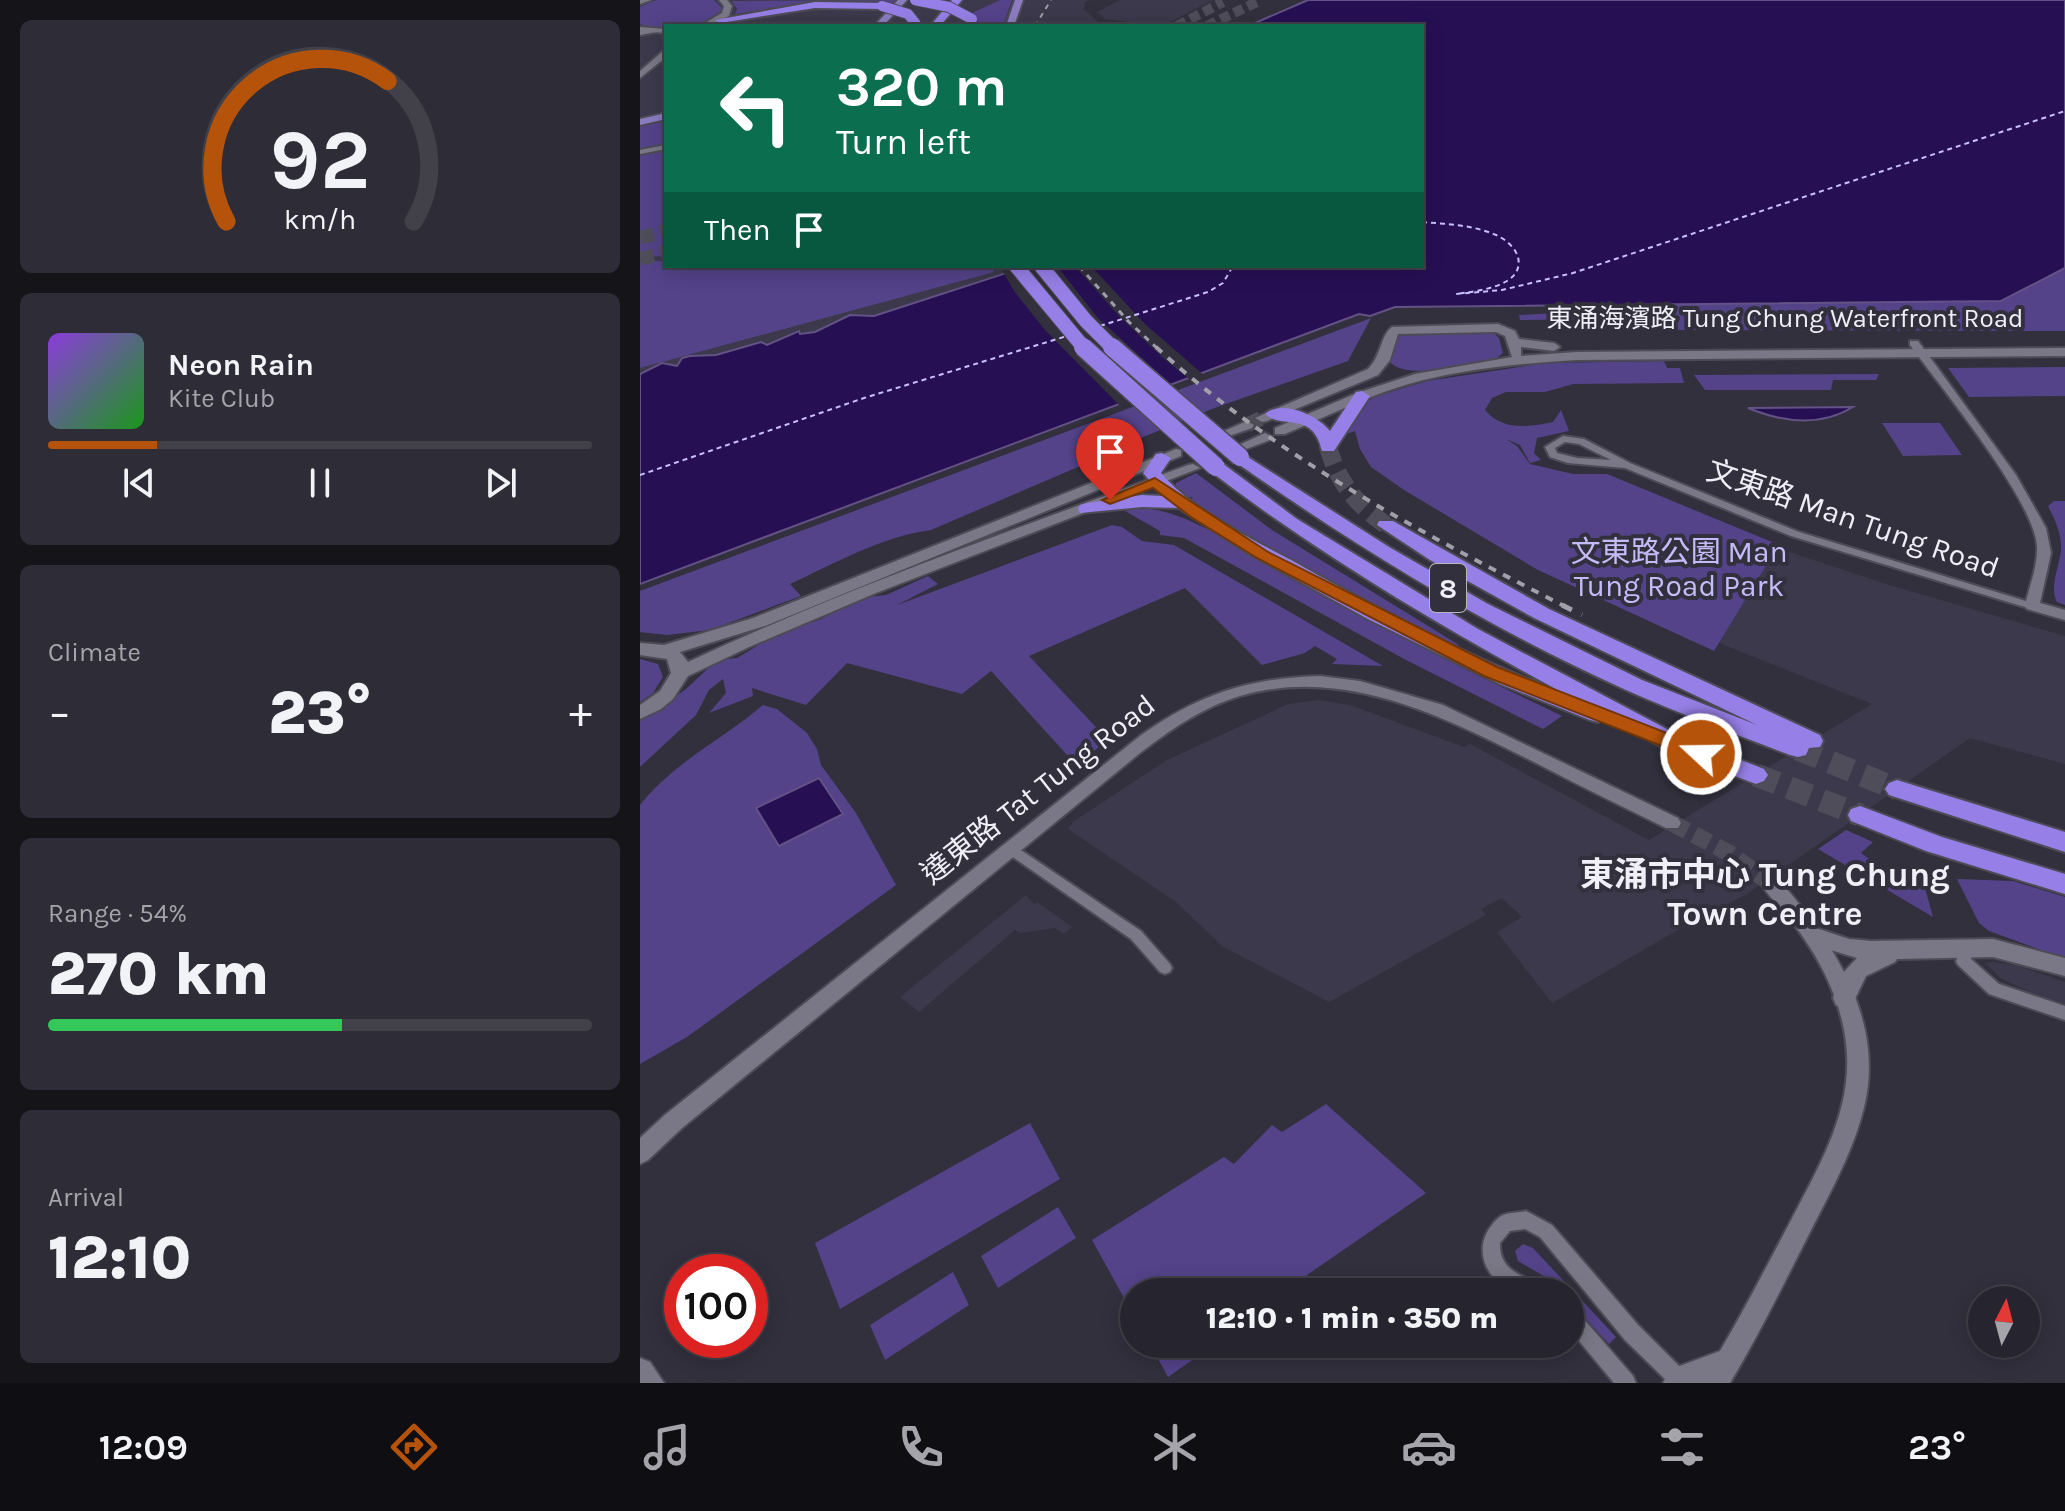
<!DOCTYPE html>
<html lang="en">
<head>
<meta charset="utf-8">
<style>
	body { margin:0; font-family:Karla,"Noto Sans TC",sans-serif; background:#2e2c36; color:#f1f3f6; height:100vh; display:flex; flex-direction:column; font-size:30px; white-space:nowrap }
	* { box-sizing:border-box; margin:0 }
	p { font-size:26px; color:#a4a4aa }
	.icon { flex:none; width:44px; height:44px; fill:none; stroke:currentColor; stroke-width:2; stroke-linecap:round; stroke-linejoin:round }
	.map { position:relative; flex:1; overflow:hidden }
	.drawer { display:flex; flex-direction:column; gap:20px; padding:20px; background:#151419; width:640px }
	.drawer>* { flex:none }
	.hud { position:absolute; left:24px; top:24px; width:760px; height:244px; border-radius:0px; box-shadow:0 4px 20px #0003,0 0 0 2px #42414a; background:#0b6e4f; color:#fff; overflow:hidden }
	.needle { width:52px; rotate:6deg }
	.buttons { position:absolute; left:1328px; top:1286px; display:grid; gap:16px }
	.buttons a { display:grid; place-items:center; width:72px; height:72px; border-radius:50%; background:#26242e; box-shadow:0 4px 20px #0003,0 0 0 2px #42414a; font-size:40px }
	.speed { position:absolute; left:24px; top:1254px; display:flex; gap:16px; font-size:40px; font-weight:700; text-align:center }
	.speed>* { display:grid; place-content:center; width:104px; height:104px; border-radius:50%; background:#26242e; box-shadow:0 4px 20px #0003,0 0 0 2px #42414a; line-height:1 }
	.speed .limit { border:12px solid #d22; background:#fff; color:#111 }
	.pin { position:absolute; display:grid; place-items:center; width:68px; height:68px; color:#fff; margin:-82px -34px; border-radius:50% 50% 50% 0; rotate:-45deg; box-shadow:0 0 8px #0007 }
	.pin .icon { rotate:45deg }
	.me { position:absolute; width:88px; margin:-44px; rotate:291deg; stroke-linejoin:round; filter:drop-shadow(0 0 6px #0008) }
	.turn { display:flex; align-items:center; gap:28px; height:168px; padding:0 40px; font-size:36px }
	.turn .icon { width:104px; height:104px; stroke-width:2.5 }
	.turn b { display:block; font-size:56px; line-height:68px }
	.then { display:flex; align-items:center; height:76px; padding:0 40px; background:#0003; gap:16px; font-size:30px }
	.big { font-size:60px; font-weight:800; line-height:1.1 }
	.drawer .tile { flex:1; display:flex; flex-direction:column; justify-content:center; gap:12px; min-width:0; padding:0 28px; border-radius:12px; background:#2e2c36 }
	.drawer .dial { align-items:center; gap:0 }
	.dial svg { height:208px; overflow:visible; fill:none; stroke:#42414a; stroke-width:7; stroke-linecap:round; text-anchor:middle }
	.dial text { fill:#f1f3f6; stroke:none }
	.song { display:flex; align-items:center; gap:24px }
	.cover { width:96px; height:96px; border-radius:12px; background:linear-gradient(135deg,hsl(270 70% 55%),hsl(120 70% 35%)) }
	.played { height:8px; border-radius:4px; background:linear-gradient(90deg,#b45309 20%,#42414a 20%) }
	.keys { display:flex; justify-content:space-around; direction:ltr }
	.heat { display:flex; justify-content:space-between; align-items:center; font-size:44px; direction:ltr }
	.charge { height:12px; border-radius:6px; background:linear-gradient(90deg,#34c759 54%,#42414a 0) }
	.trip { position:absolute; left:480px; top:1278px; width:464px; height:80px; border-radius:40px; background:#26242e; box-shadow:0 4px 20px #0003,0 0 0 2px #42414a; font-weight:800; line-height:80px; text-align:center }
	.tab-bar { display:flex; height:128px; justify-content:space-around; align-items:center; background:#0f0e12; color:#a4a4aa }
	.tab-bar .icon { width:56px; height:56px }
	.tab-bar .active { color:#b45309 }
	.tab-bar b { font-size:36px; color:#f1f3f6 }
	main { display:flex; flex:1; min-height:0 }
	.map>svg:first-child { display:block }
	.built { fill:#3c394c }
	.green { fill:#544389 }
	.water { fill:#270f54; stroke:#635285; stroke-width:2 }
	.pier { fill:#32303d }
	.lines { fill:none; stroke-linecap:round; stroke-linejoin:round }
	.ferry { stroke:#cbc0fe; stroke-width:2; stroke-dasharray:5 4; stroke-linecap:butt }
	.tertiary-tunnel { stroke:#4e4d59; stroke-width:17; stroke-dasharray:17 8; stroke-linecap:butt }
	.secondary-tunnel { stroke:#4e4d59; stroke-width:15; stroke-dasharray:15 7; stroke-linecap:butt }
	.motorway-tunnel-far3 { stroke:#4e4d59; stroke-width:10; stroke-dasharray:10 5; stroke-linecap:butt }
	.motorway-tunnel-far2 { stroke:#4e4d59; stroke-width:14; stroke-dasharray:14 7; stroke-linecap:butt }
	.motorway-tunnel-far1 { stroke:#4e4d59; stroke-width:18; stroke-dasharray:18 9; stroke-linecap:butt }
	.motorway-tunnel { stroke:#4e4d59; stroke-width:23; stroke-dasharray:23 12; stroke-linecap:butt }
	.minor-casing { stroke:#4d4c56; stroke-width:4 }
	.tertiary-casing { stroke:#4d4c56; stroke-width:4 }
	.secondary-casing { stroke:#4d4c56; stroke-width:4 }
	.primary-casing { stroke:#4d4c56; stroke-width:4 }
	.motorway-casing { stroke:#4d4c56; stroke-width:4 }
	.minor { fill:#7a7886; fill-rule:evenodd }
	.tertiary { fill:#7a7886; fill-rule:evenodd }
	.secondary { fill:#7a7886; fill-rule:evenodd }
	.primary { fill:#8b7cc0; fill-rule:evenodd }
	.motorway { fill:#967fe6; fill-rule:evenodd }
	.rail-far3 { stroke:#a19fa9; stroke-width:2; stroke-dasharray:5 5; stroke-linecap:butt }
	.rail-far2 { stroke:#a19fa9; stroke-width:3; stroke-dasharray:6 6; stroke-linecap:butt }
	.rail-far1 { stroke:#a19fa9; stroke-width:4; stroke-dasharray:8 8; stroke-linecap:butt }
	.rail { stroke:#a19fa9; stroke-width:5; stroke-dasharray:11 11; stroke-linecap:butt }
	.motorway-bridge-far2-casing { stroke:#4d4c56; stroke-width:12; stroke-linecap:butt }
	.motorway-bridge-far1-casing { stroke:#4d4c56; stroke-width:16; stroke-linecap:butt }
	.motorway-bridge-casing { stroke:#4d4c56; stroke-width:21; stroke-linecap:butt }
	.motorway-bridge-far2 { stroke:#967fe6; stroke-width:10 }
	.motorway-bridge-far1 { stroke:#967fe6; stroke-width:14 }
	.motorway-bridge { stroke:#967fe6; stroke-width:18 }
	.route { fill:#b45309; stroke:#753606; stroke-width:2 }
	.labels { text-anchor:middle; stroke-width:8; stroke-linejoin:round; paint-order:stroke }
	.far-street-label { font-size:26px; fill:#f0eff7; stroke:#32303d }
	.shield { fill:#32303d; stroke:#b7b6bf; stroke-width:2 }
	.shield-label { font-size:28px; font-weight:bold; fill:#f0eff7 }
	.street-label { font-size:30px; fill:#f0eff7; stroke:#32303d }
	.park-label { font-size:30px; fill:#c6bbf9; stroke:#32303d }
	.quarter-label { font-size:34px; font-weight:bold; fill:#f0eff7; stroke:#32303d }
</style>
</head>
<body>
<main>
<section class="drawer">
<div class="tile dial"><svg viewBox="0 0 100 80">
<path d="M14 69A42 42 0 1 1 86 69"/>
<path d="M14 69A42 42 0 0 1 76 15" stroke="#b45309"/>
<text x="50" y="56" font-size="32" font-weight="700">92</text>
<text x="50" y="72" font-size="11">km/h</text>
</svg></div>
<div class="tile">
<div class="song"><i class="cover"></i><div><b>Neon Rain</b><p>Kite Club</p></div></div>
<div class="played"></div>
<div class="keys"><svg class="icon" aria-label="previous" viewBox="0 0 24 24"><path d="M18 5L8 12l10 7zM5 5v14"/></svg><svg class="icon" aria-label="pause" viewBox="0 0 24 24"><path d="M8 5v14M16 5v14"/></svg><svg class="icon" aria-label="next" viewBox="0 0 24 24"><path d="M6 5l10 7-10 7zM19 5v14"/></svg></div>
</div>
<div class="tile"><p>Climate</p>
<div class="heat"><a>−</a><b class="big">23°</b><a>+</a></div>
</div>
<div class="tile"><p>Range · 54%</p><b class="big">270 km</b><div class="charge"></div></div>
<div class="tile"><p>Arrival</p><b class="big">12:10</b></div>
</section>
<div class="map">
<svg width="1425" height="1383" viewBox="0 0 1425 1383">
	<rect width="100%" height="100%" fill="#32303d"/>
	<!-- built -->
	<path class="built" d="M0 0H450L445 2 444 9 462 26H26V266H388L234 316 210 315 175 332 159 334 158 332 127 345 121 342 76 355 50 356 37 366 22 363 0 374Z
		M480 0H573L522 26 465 19 457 12Z
		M1137 548 1246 584 1425 636V764L1330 738 1107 894 1050 923 912 1003 857 932 882 917 862 898 841 909 846 915 689 1002 582 946 536 902 428 829 434 821 527 760 648 704 679 700 710 705 824 747 830 744 1009 840 1232 704 1079 643Z
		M386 895 394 904 397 902 432 927 424 934 415 928 381 933 375 930 279 1012 260 997Z
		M1352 962 1376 965 1425 982V1008L1360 978 1346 963Z"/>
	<!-- green -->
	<path class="green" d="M16 0H74L83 9 79 18C59 27 17 33 0 24V7Z
		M256 0 244 10 152 5 95 14 97 9 92 1Z
		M360 0H372L363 26H323L330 14Z
		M26 117V145L0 150V123Z
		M26 150V256L0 257V155Z
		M0 261H26V266H350L354 272 0 368Z
		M1425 268V331L993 330 988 319 880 320 879 315 974 310 973 305 1361 301Z
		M731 318 708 361 577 407 459 455 445 464 291 530C242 536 194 564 150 584L161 596 70 630 27 635 0 632V591Z
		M854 333 859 338 863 353 857 358C832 362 767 382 750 362L759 335Z
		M1024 361 1027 368H1040L1044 383 933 384 905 392H866L852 398 845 410C863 431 888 427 913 422L921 410 929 431 897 438 894 453 901 460 890 463 880 445 866 439 877 446 890 464 933 474H967L1132 542 1130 545 1137 548 1074 651 898 570 764 490 731 467 720 449 715 431 703 435 717 409 734 397 787 381 906 363Z
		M1425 367V396L1329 397 1308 368Z
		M1239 374 1236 380H1193L1191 390H1065L1054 375Z
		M1242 423H1300L1322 455 1263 456Z
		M556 473 632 530 819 645 814 646 679 576 549 503 553 497H543L536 491V483Z
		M1414 501H1425V605L1417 602C1409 587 1419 568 1421 550 1422 534 1415 520 1408 506Z
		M500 508C552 510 607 555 653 580 742 628 831 673 922 716L903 729 766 660 544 538 520 535V531L485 511Z
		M472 525 482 527 502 541 534 545 743 666 692 664 697 659 675 646 665 653 622 665 545 588 389 656 468 740 436 765 351 671 322 694 207 663 166 705 112 688 113 696 69 713 86 693 83 679 69 690 56 715 0 767V721L46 689 77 660 97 658 117 646 110 631C147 623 180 632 207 599L246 595 288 576 298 584 257 605Z
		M0 659 18 664 23 677 13 693 0 702Z
		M123 705 137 709 167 733 177 749 181 765 216 813 256 885 47 1037 0 1064V805C34 762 82 740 123 705Z
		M1206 830 1233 842 1221 853 1264 884 1280 870 1293 917 1178 849Z
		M1317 879 1373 881 1425 897V959L1349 931 1339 923Z
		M686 1104 786 1193 667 1275 668 1279 649 1292H494V1316L452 1240 584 1157 594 1164 632 1125 642 1132Z
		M390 1123 420 1179 200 1309 175 1243Z
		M418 1207 436 1238 358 1288 341 1256Z
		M883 1244 893 1248 976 1337 969 1344 930 1302V1292H921L907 1278 878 1261 875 1251Z
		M313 1272 329 1305 245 1360 230 1325Z
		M510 1344H575L528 1377Z"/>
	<!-- water -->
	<path class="water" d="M668 0H1425V268L1361 301 755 307 730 316 719 314 0 584V374L22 363 37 366 42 358 50 356 76 355 121 342 127 345 159 331 160 334 175 332 210 315 234 316 388 266H782V26H608Z
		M1213 407C1180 427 1142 422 1108 408Z
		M179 778 203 814 139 846 116 808Z"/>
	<!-- pier -->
	<path class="pier" d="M374 266H417L458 318 536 389 482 408 405 330 374 291 362 270Z
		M435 266H451L505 324 566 377 553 382 523 358 478 315Z"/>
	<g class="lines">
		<!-- ferry -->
		<path class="ferry" d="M782 222C807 224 833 225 856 235 865 239 875 247 878 257 885 287 836 291 816 294L862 290 933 273 1425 111
			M460 326 568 292 583 283 593 266
			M0 475 224 398 427 336"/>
		<!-- tertiary-tunnel -->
		<path class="tertiary-tunnel" d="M1032 823 1089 853 1130 883"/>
		<!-- secondary-tunnel -->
		<path class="secondary-tunnel" d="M607 425 622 418"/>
		<!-- motorway-tunnel-far3 -->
		<path class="motorway-tunnel-far3" d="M537 26 583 2
			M567 26 621 0"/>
		<!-- motorway-tunnel-far2 -->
		<path class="motorway-tunnel-far2" d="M0 238 26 231
			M0 259 26 252"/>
		<!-- motorway-tunnel-far1 -->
		<path class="motorway-tunnel-far1" d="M688 447C699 484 715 503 746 525"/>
		<!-- motorway-tunnel -->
		<path class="motorway-tunnel" d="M1158 749 1257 789
			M1116 775 1220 815"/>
		<defs>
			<path id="minor" d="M26 145V149L0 154V150Z
				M923 436 944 439 990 463 1159 532 1396 604 1398 606 1396 608H1388L1151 536 985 468 928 463 910 457 905 447ZM925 442 939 444 971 460 937 458 917 453 915 448Z
				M372 844 501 931 530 964 532 968 530 972 525 974 520 972 491 939 367 853 365 849 367 845Z
				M1327 941 1332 943 1334 947 1331 959 1359 984 1425 1006V1020L1349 994 1318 965 1316 961 1322 943Z
				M886 1211 912 1225 999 1326 1049 1376 1052 1383H1029L985 1340 900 1237 885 1229 870 1231 860 1243C859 1271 883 1276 904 1286L907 1292C897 1292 884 1294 875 1291 846 1282 832 1249 852 1225 854 1222 858 1218 861 1216 868 1212 878 1213 886 1211Z
				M930 1307 936 1310 993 1376 996 1383H974L930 1330Z"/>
			<path id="tertiary" d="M17 30V32L0 35V31Z
				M1270 341H1278L1376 475 1406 528 1411 553 1400 603 1425 610V620L1387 609 1385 606C1389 587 1398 566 1397 546 1394 500 1300 386 1270 345Z
				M680 676 720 681 803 705 1038 818 1041 823 1038 828H1026C984 807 942 787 900 765 808 719 706 665 600 696 563 707 530 730 500 753L42 1128 8 1160 0 1164V1138L26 1114 500 736C559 694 608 678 680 676Z
				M1130 876 1137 878C1191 938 1244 1018 1225 1103 1215 1148 1191 1191 1170 1232 1144 1283 1119 1335 1090 1383H1023L1029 1370 1080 1351C1104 1311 1125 1269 1147 1228 1191 1143 1232 1080 1189 983 1178 957 1161 933 1144 911 1136 902 1126 894 1121 883L1123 878Z"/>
			<path id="secondary" d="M0 0H11L0 4Z
				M79 0H87L92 6 89 16 70 26H60L82 13 84 6Z
				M0 27 26 29V33L0 31Z
				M23 51H26V57L0 78V71Z
				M858 324 875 331 879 339 914 343 920 347 914 351 881 347V356L936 352 1425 348V356L936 360C885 363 833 368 783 380 735 392 690 415 645 434H635V428L717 393 775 374 872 357 865 336 856 332 758 334 750 360 738 375 627 421 622 422 615 418 728 369C742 355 740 336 752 327Z
				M607 421 614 425 612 428 589 436 582 432Z
				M625 433 632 437 630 440 606 449 599 445Z
				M536 449 541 450V456L125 626 40 652 48 662C210 586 380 528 548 465L553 464 560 468 236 593 109 647 48 676 33 699 21 709 0 719V705L20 691 31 673 27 659 0 655V643L24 645 113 618Z
				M1176 928 1209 939 1231 941 1353 939 1425 958V976L1353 957 1257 959 1255 962 1226 976 1212 1005 1204 1008 1196 1005 1193 998 1202 974 1217 958 1168 943 1165 937 1168 931Z
				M0 1358 10 1362 24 1383H0Z"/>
			<path id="primary" d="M258 0H267L243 26H234Z
				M375 0H383L374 26H366Z
				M26 113V119L0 125V119Z"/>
			<path id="motorway" d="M312 0H322L300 26H290Z
				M175 2 242 3 247 6 242 9 175 8 80 23 75 20Z
				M722 391 730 396 694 451H682C673 410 643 430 625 414 642 399 677 415 690 431L716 392Z
				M600 452 749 547 848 604 1002 680 1117 725 894 618 790 560 737 525 739 521H753L909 609 1180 735 1183 741 1180 747 1169 748 1166 755 1158 757 1150 755C1095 734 1040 714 986 690 848 628 718 548 594 461L591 457Z
				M522 453 531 458 521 473C555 512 608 537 653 561 740 610 830 658 923 693 800 626 681 556 570 471L567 467 570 463H582L657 519 838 629 1042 737 1124 769 1128 775 1124 781 1116 784 1108 781 1026 749 967 717 958 722 950 720 860 684 728 619 608 553 539 508 502 507 440 513 438 509 440 505 447 503 502 495 523 496 503 473 516 454Z
				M1257 780 1425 832V852L1249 795 1245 789 1249 783Z
				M1220 806 1302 837 1425 874V894L1286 851 1211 821 1208 815 1211 809Z"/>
		</defs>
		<!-- minor casing -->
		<use href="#minor" class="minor-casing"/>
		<!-- tertiary casing -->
		<use href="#tertiary" class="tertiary-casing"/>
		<!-- secondary casing -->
		<use href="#secondary" class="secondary-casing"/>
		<!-- primary casing -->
		<use href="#primary" class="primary-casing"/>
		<!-- motorway casing -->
		<use href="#motorway" class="motorway-casing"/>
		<!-- minor -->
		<use href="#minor" class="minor"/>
		<!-- tertiary -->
		<use href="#tertiary" class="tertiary"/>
		<!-- secondary -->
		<use href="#secondary" class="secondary"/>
		<!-- primary -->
		<use href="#primary" class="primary"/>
		<!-- motorway -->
		<use href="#motorway" class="motorway"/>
		<!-- rail-far3 -->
		<path class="rail-far3" d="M395 26 411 0"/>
		<!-- rail-far2 -->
		<path class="rail-far2" d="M439 266 489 322 518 349"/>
		<!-- rail-far1 -->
		<path class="rail-far1" d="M516 347C636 457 782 533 926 607"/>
		<!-- rail -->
		<path class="rail" d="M922 605 942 615"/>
		<defs>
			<path id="motorway-bridge-far2" d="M275 0 309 7 332 19
				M242 6 268 14 276 24"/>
			<path id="motorway-bridge-far1" d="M376 266 445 349
				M401 266 446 321 474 349"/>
			<path id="motorway-bridge" d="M443 347 576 467
				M472 347 600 457"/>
		</defs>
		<!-- motorway-bridge-far2 casing -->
		<use href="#motorway-bridge-far2" class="motorway-bridge-far2-casing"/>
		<!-- motorway-bridge-far1 casing -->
		<use href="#motorway-bridge-far1" class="motorway-bridge-far1-casing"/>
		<!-- motorway-bridge casing -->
		<use href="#motorway-bridge" class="motorway-bridge-casing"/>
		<!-- motorway-bridge-far2 -->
		<use href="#motorway-bridge-far2" class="motorway-bridge-far2"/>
		<!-- motorway-bridge-far1 -->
		<use href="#motorway-bridge-far1" class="motorway-bridge-far1"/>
		<!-- motorway-bridge -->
		<use href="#motorway-bridge" class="motorway-bridge"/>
	</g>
	<!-- route -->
	<path class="route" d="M515 478 628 552 857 667 1068 749 1071 754 1068 759H1055L844 676 617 558 551 517 513 488 470 504 462 500Z"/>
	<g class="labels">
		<!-- far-street labels -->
		<g class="far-street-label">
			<text x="1145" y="327">東涌海濱路 Tung Chung Waterfront Road</text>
		</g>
		<!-- shield labels -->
		<rect class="shield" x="790" y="564" width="36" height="48" rx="6"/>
		<g class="shield-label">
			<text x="808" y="598">8</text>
		</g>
		<!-- street labels -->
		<g class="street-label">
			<text transform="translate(1213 519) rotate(19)" y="10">文東路 Man Tung Road</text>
			<text transform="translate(398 789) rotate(-38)" y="10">達東路 Tat Tung Road</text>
		</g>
		<!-- park labels -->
		<g class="park-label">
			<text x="1039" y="562">文東路公園 Man<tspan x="1039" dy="34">Tung Road Park</tspan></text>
		</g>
		<!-- quarter labels -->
		<g class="quarter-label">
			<text x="1125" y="886">東涌市中心 Tung Chung<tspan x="1125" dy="39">Town Centre</tspan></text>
		</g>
	</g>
</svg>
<div class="buttons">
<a><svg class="needle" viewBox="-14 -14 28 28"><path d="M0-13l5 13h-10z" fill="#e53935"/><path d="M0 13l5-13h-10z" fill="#a4a4aa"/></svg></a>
</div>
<div class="speed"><div class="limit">100</div></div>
<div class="pin" style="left:470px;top:500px;background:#d93025"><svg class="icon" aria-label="arrive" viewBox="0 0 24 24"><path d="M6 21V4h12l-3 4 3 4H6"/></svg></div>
<svg class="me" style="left:1061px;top:754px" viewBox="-20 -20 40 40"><circle r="17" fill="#b45309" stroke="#fff" stroke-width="3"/><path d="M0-11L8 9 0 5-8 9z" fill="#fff"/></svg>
<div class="trip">12:10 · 1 min · 350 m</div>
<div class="hud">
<div class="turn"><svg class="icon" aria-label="left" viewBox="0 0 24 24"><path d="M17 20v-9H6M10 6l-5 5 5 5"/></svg><div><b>320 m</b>Turn left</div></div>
<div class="then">Then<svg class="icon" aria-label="arrive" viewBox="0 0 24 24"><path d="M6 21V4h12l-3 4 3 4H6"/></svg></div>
</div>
</div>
</main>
<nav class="tab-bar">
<b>12:09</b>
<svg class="icon active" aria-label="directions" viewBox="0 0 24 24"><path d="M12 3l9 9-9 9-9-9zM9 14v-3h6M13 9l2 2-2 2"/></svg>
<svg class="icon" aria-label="music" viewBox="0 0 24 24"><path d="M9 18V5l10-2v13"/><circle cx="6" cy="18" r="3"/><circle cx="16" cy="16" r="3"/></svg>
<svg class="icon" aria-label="phone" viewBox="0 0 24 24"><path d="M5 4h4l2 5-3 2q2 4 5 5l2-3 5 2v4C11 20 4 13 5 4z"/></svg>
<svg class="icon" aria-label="climate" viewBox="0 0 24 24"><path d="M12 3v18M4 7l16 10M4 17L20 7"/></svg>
<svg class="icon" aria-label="car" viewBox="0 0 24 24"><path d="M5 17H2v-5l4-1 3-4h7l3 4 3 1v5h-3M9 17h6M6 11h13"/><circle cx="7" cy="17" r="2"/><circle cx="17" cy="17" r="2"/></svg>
<svg class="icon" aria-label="filters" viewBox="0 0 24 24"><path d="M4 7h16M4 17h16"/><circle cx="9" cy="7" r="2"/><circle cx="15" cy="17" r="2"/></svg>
<b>23°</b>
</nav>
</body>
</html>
